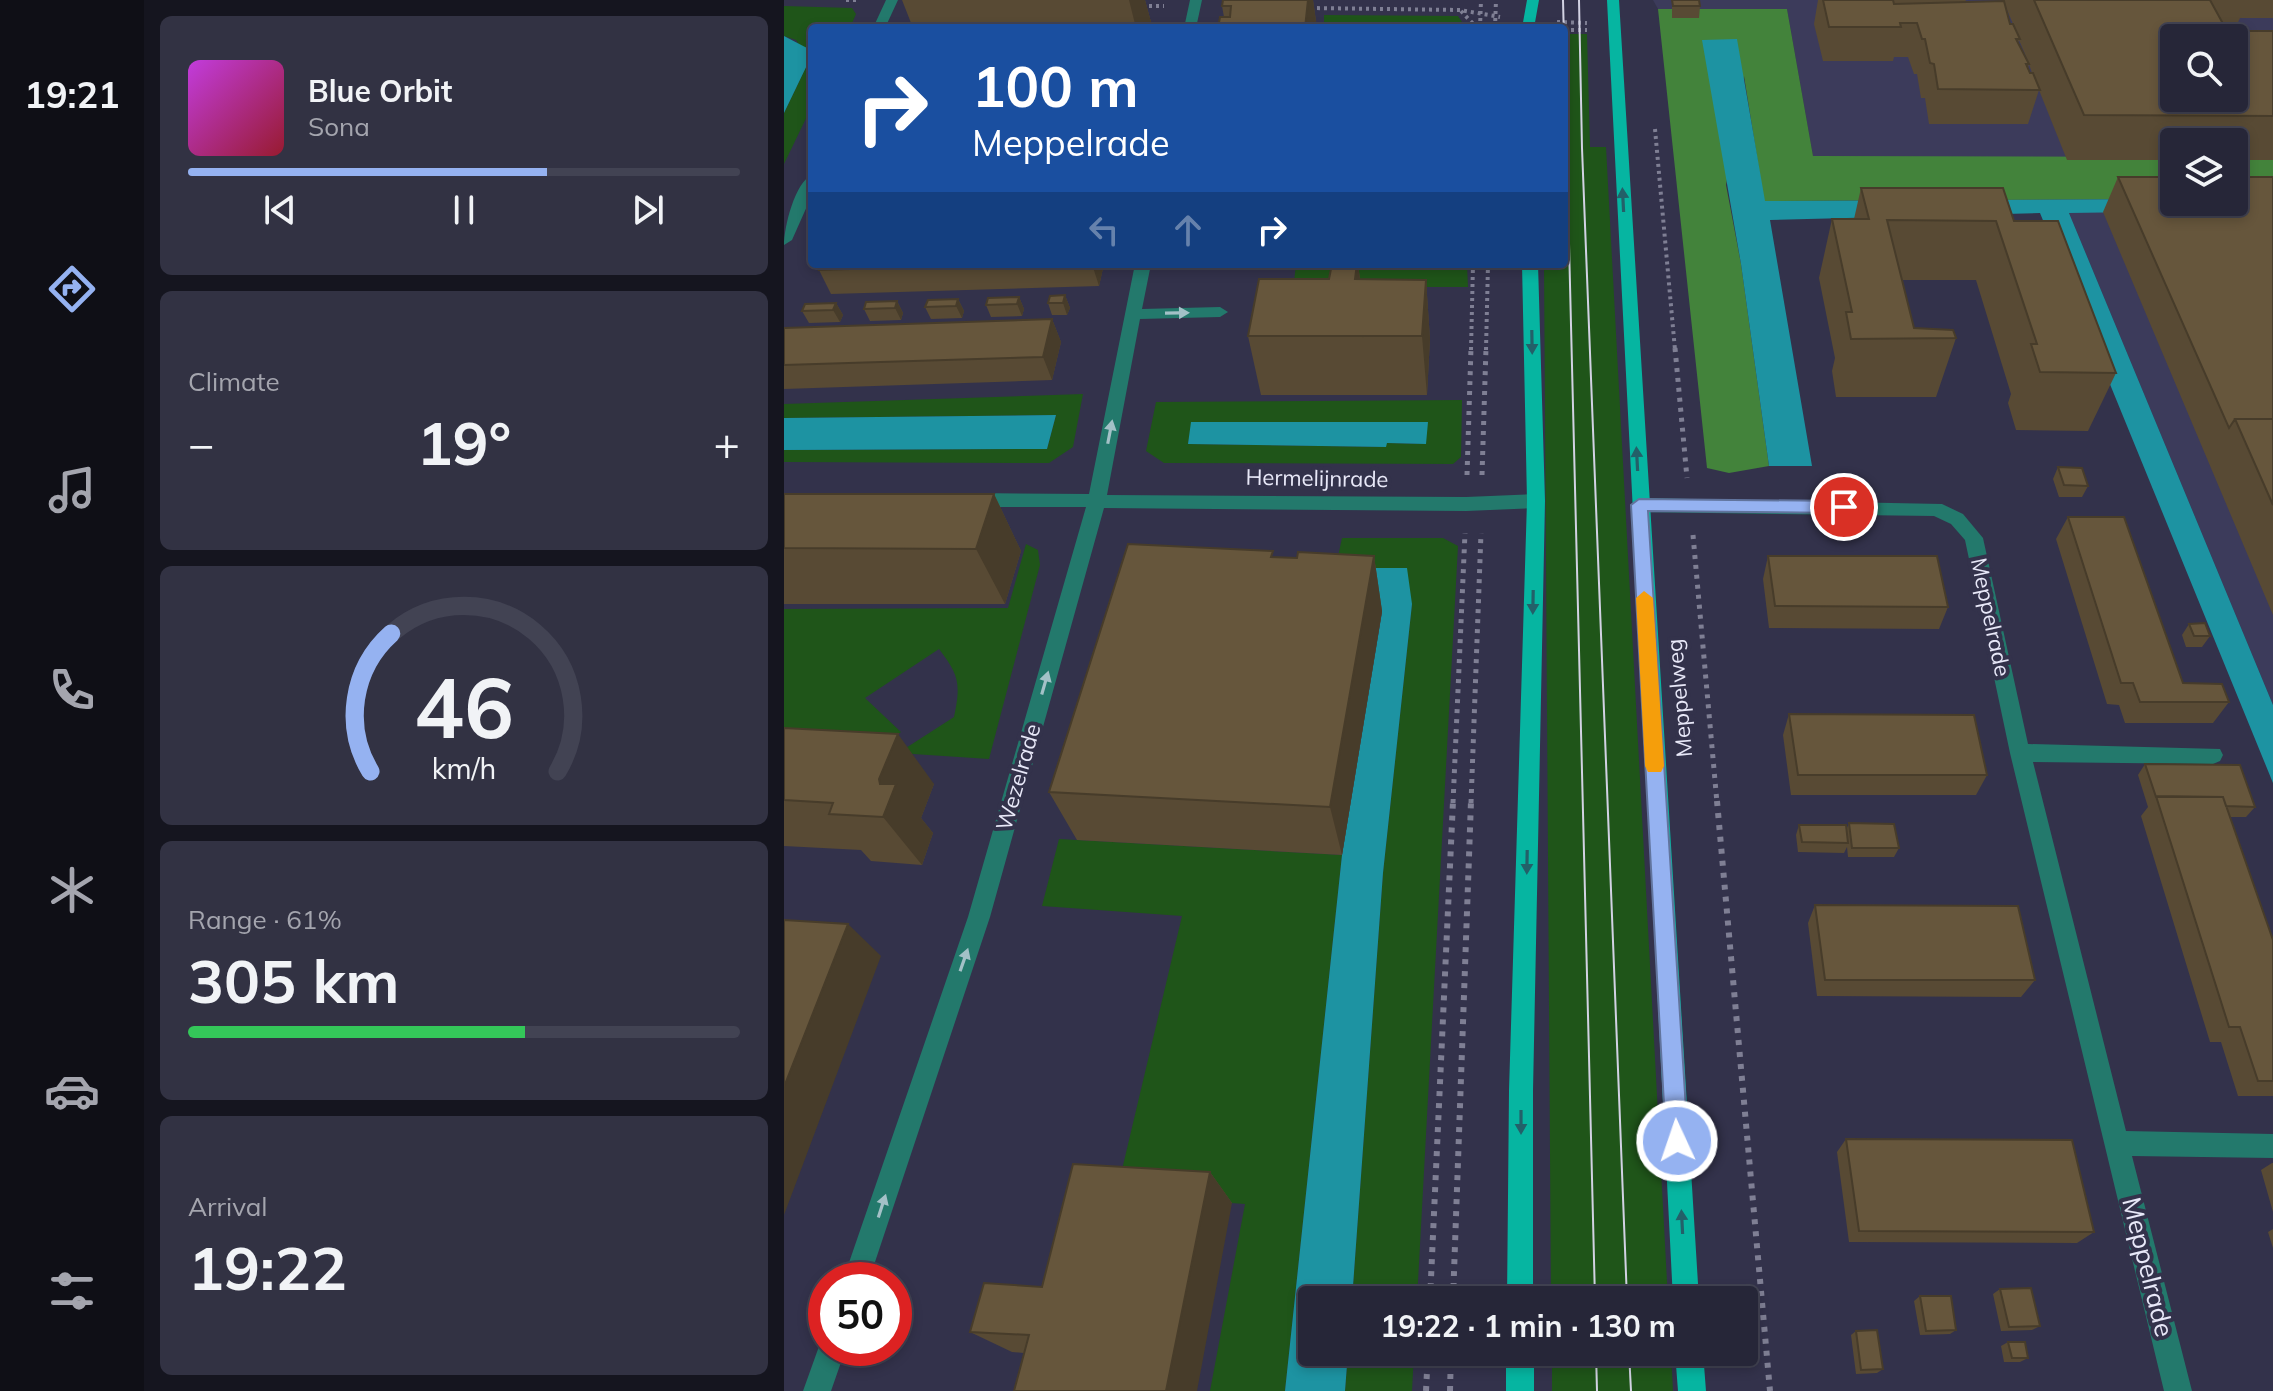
<!DOCTYPE html>
<html lang="en">
<head>
<meta charset="utf-8">
<style>
	body { margin:0; font-family:Mulish,sans-serif; background:#323243; color:#f1f3f6; height:100vh; display:flex; flex-direction:column; font-size:30px; white-space:nowrap }
	* { box-sizing:border-box; margin:0 }
	p { font-size:26px; color:#a4a5ae }
	.icon { flex:none; width:44px; height:44px; fill:none; stroke:currentColor; stroke-width:2; stroke-linecap:round; stroke-linejoin:round }
	.map { position:relative; flex:1; overflow:hidden }
	.details { display:flex; flex-direction:column; gap:16px; padding:16px; background:#15151f; width:640px }
	.details>* { flex:none }
	.guide { position:absolute; left:24px; top:24px; width:760px; height:244px; border-radius:8px; box-shadow:0 4px 12px #0003,0 0 0 2px #424353; background:#1a4fa0; color:#fff; overflow:hidden }
	.tools { position:absolute; left:1376px; top:24px; display:grid; gap:16px }
	.tools a { display:grid; place-items:center; width:88px; height:88px; border-radius:8px; background:#262638; box-shadow:0 4px 12px #0003,0 0 0 2px #424353; font-size:40px }
	.speed { position:absolute; left:24px; top:1262px; display:flex; gap:16px; font-size:40px; font-weight:700; text-align:center }
	.speed>* { display:grid; place-content:center; width:104px; height:104px; border-radius:50%; background:#262638; box-shadow:0 4px 12px #0003,0 0 0 2px #424353; line-height:1 }
	.speed .limit { border:12px solid #d22; background:#fff; color:#111 }
	.pin { position:absolute; display:grid; place-items:center; width:68px; height:68px; color:#fff; margin:-34px; border:4px solid #fff; border-radius:50%; box-shadow:0 2px 8px #0007 }
	.me { position:absolute; width:88px; margin:-44px; rotate:357deg; stroke-linejoin:round; filter:drop-shadow(0 0 6px #0008) }
	.turn { display:flex; align-items:center; gap:28px; height:168px; padding:0 32px; font-size:36px }
	.turn .icon { width:104px; height:104px; stroke-width:2.5 }
	.turn b { display:block; font-size:56px; line-height:68px }
	.lanes { display:flex; align-items:center; height:76px; padding:0 32px; background:#0003; justify-content:center; gap:40px; direction:ltr }
	.lanes .off { opacity:.35 }
	.big { font-size:60px; font-weight:700; line-height:1.1 }
	.details .widget { flex:1; display:flex; flex-direction:column; justify-content:center; gap:12px; min-width:0; padding:0 28px; border-radius:12px; background:#323243 }
	.details .dial { align-items:center; gap:0 }
	.dial svg { height:208px; overflow:visible; fill:none; stroke:#424353; stroke-width:7; stroke-linecap:round; text-anchor:middle }
	.dial text { fill:#f1f3f6; stroke:none }
	.song { display:flex; align-items:center; gap:24px }
	.cover { width:96px; height:96px; border-radius:12px; background:linear-gradient(135deg,hsl(290 70% 55%),hsl(350 70% 35%)) }
	.played { height:8px; border-radius:4px; background:linear-gradient(90deg,#95b2f1 65%,#424353 65%) }
	.keys { display:flex; justify-content:space-around; direction:ltr }
	.heat { display:flex; justify-content:space-between; align-items:center; font-size:44px; direction:ltr }
	.charge { height:12px; border-radius:6px; background:linear-gradient(90deg,#34c759 61%,#424353 0) }
	.trip { position:absolute; left:514px; top:1286px; width:460px; height:80px; border-radius:8px; background:#262638; box-shadow:0 4px 12px #0003,0 0 0 2px #424353; font-weight:700; line-height:80px; text-align:center }
	main { display:flex; flex:1; min-height:0 }
	.menu { display:flex; flex-direction:column; width:144px; justify-content:space-around; align-items:center; background:#0f0f16; color:#a4a5ae }
	.menu .icon { width:56px; height:56px }
	.menu .on { color:#95b2f1 }
	.menu b { font-size:36px; color:#f1f3f6 }
	.map>svg:first-child { display:block }
	.built { fill:#3c3b5b; fill-rule:evenodd }
	.green { fill:#1f5519; fill-rule:evenodd }
	.forest { fill:#43833b }
	.water { fill:#1d93a2 }
	.lines { fill:none; stroke-linecap:round; stroke-linejoin:round }
	.path-far2 { stroke:#7f7f94; stroke-width:4; stroke-dasharray:3 4; stroke-linecap:butt }
	.path-far1 { stroke:#7f7f94; stroke-width:5; stroke-dasharray:4 6; stroke-linecap:butt }
	.path { stroke:#7f7f94; stroke-width:6; stroke-dasharray:5 7; stroke-linecap:butt }
	.minor { fill:#23796c; fill-rule:evenodd }
	.major { fill:#06b5a1; fill-rule:evenodd }
	.tram { stroke:#d2d2e3; stroke-width:2 }
	.wall { fill:#584a34; fill-rule:evenodd }
	.shaded-wall { fill:#473c2a }
	.building { fill:#66563c; stroke:#473c2a; stroke-width:2; fill-rule:evenodd }
	.oneway { fill:#236069 }
	.oneway2 { fill:#a3c1c7 }
	.route { fill:#95b2f1; stroke:#61749d; stroke-width:2 }
	.slow { fill:#f59e0b }
	.labels { text-anchor:middle; stroke-width:8; stroke-linejoin:round; paint-order:stroke }
	.street-label { font-size:22px; fill:#e8e8f8; stroke:#33324b }
	.near-street-label { font-size:26px; fill:#e8e8f8; stroke:#33324b }
</style>
</head>
<body>
<main>
<nav class="menu">
<b>19:21</b>
<svg class="icon on" aria-label="directions" viewBox="0 0 24 24"><path d="M12 3l9 9-9 9-9-9zM9 14v-3h6M13 9l2 2-2 2"/></svg>
<svg class="icon" aria-label="music" viewBox="0 0 24 24"><path d="M9 18V5l10-2v13"/><circle cx="6" cy="18" r="3"/><circle cx="16" cy="16" r="3"/></svg>
<svg class="icon" aria-label="phone" viewBox="0 0 24 24"><path d="M5 4h4l2 5-3 2q2 4 5 5l2-3 5 2v4C11 20 4 13 5 4z"/></svg>
<svg class="icon" aria-label="climate" viewBox="0 0 24 24"><path d="M12 3v18M4 7l16 10M4 17L20 7"/></svg>
<svg class="icon" aria-label="car" viewBox="0 0 24 24"><path d="M5 17H2v-5l4-1 3-4h7l3 4 3 1v5h-3M9 17h6M6 11h13"/><circle cx="7" cy="17" r="2"/><circle cx="17" cy="17" r="2"/></svg>
<svg class="icon" aria-label="filters" viewBox="0 0 24 24"><path d="M4 7h16M4 17h16"/><circle cx="9" cy="7" r="2"/><circle cx="15" cy="17" r="2"/></svg>
</nav>
<section class="details">
<div class="widget">
<div class="song"><i class="cover"></i><div><b>Blue Orbit</b><p>Sona</p></div></div>
<div class="played"></div>
<div class="keys"><svg class="icon" aria-label="previous" viewBox="0 0 24 24"><path d="M18 5L8 12l10 7zM5 5v14"/></svg><svg class="icon" aria-label="pause" viewBox="0 0 24 24"><path d="M8 5v14M16 5v14"/></svg><svg class="icon" aria-label="next" viewBox="0 0 24 24"><path d="M6 5l10 7-10 7zM19 5v14"/></svg></div>
</div>
<div class="widget"><p>Climate</p>
<div class="heat"><a>−</a><b class="big">19°</b><a>+</a></div>
</div>
<div class="widget dial"><svg viewBox="0 0 100 80">
<path d="M14 69A42 42 0 1 1 86 69"/>
<path d="M14 69A42 42 0 0 1 22 16" stroke="#95b2f1"/>
<text x="50" y="56" font-size="32" font-weight="700">46</text>
<text x="50" y="72" font-size="11">km/h</text>
</svg></div>
<div class="widget"><p>Range · 61%</p><b class="big">305 km</b><div class="charge"></div></div>
<div class="widget"><p>Arrival</p><b class="big">19:22</b></div>
</section>
<div class="map">
<svg width="1489" height="1391" viewBox="0 0 1489 1391">
	<rect width="100%" height="100%" fill="#33324b"/>
	<!-- built -->
	<path class="built" d="M869 0H1489V705L1285 213 1029 156 1003 9H874ZM1390 38H1450V98H1390ZM1390 142H1450V202H1390Z"/>
	<!-- green -->
	<path class="green" d="M0 6 68 8 72 14 66 28H28V106L0 164V113L25 61 12 40 0 36Z
		M540 15 674 16 682 28H540Z
		M780 34H803L806 147H822L884 1300H767L760 264H780Z
		M512 264H683L684 287H519L510 282Z
		M299 394 289 447 265 463 0 462V450L263 449 272 415 0 418V404Z
		M678 400 677 457 669 464 380 463 362 451 372 402ZM408 422 642 444 602 443 601 447 404 444Z
		M558 538H659L674 546 633 1300H568L599 873 628 604 550 575Z
		M242 544 254 550 256 565 205 759 114 753 170 717C177 684 175 675 155 649L81 698 117 732 90 753 0 748V609L224 608Z
		M275 839 558 855 501 1391H426L461 1204 332 1195 398 916 258 906Z
		M564 1352H630L628 1391H561Z
		M768 1352H887L889 1391H768Z"/>
	<!-- forest -->
	<path class="forest" d="M874 9H1003L1029 156 1390 157V199L980 201 960 76 942 185 957 264 985 466 945 473 923 468Z
		M1450 157 1489 158V198L1450 199Z"/>
	<!-- water -->
	<path class="water" d="M0 36 23 48 25 61 0 113Z
		M953 39 981 201 1390 199V202H1450L1489 210 1285 213 1489 705V783L1256 213 986 220 1028 466H985L957 264 918 40Z
		M272 415 263 449 0 450V418Z
		M407 422H644L642 444 603 443 602 447 404 444Z
		M580 568H623L628 604 599 873 568 1300H528V1352H564L561 1391H501L558 855 598 612Z"/>
	<g class="lines">
		<!-- path-far2 -->
		<path class="path-far2" d="M62 0H76
			M358 6H380
			M526 8 676 10 716 17
			M677 11 693 28
			M773 22 803 23
			M696 28 697 0
			M711 28 712 0
			M780 30H803
			M871 129 891 350
			M687 350 689 264
			M702 350 704 264"/>
		<!-- path-far1 -->
		<path class="path-far1" d="M891 348 903 478
			M683 475 687 348
			M698 475 702 348
			M909 535 933 803
			M669 803 681 533
			M687 803 697 533"/>
		<!-- path -->
		<path class="path" d="M933 801 986 1391
			M646 1300 669 801
			M669 1300 687 801
			M642 1391 644 1352
			M666 1391 667 1352"/>
		<!-- minor -->
		<path class="minor" d="M102 0H114L101 28H89Z
			M406 0H418L412 28H400Z
			M28 175V195L8 240 0 245C0 227 11 182 28 175Z
			M351 264H367L358 309 436 307 444 312 436 317 356 319 323 495 682 497 752 494 761 501 752 508 682 511 320 508 206 917 85 1280H59L184 917 302 507H188L179 500 188 493 305 494Z
			M855 498 1158 504 1179 514 1199 538 1244 744 1436 749 1439 755 1436 761 1429 764 1249 762 1342 1131 1489 1134V1158L1348 1156 1408 1391H1380L1226 753 1181 540 1167 524 1150 516 855 512 846 505Z
			M42 1337V1348H62L47 1391H19L38 1338Z"/>
		<!-- major -->
		<path class="major" d="M743 0H755L750 28H738Z
			M823 0H835L915 1300H889Z
			M738 264H754L761 501 749 1091V1300H723L725 1091 743 501Z
			M722 1352H750V1391H722Z
			M891 1352H919L922 1391H894Z"/>
		<!-- tram -->
		<path class="tram" d="M779 0 811 1300
			M795 0 798 148 843 1300
			M812 1352 813 1391
			M845 1352 847 1391"/>
	</g>
	<!-- wall -->
	<path class="wall" d="M118 0H361L367 22 364 28H129Z
		M529 0 533 28H434L440 17 438 6Z
		M888 0 916 6 915 18H888Z
		M1034 0H1182L1181 2 1219 1V0H1489V18H1456L1450 31H1489V160H1450V142H1390V160H1283L1255 90 1244 124H1145L1141 98H1137L1133 74H1130L1124 57H1110L1109 61H1039L1030 24ZM1221 5 1229 24H1226ZM1235 40 1244 61 1234 43ZM1245 64 1248 73H1246L1244 68Z
		M1334 177H1489V615L1319 212Z
		M1077 188 1230 221 1332 373 1304 431 1232 430 1224 403 1227 394 1192 280H1118L1130 328 1172 338 1152 397H1052L1048 371 1051 358 1035 278 1048 219H1070Z
		M37 264H320L315 286 47 294 35 270Z
		M548 264H574L576 279 642 280 646 339 643 395H477L464 336 545 279Z
		M281 295 286 308 283 315H268L264 303Z
		M235 297 240 309 238 316 207 317 202 305Z
		M174 299 180 311 178 318 147 319 141 307Z
		M113 301 119 313 117 320 86 321 80 309Z
		M52 303 59 315 56 322 25 323 18 311Z
		M268 319 277 342 268 380 0 389V328Z
		M1274 467 1304 486 1298 497H1275L1269 479Z
		M0 494H210L237 551 221 604H0Z
		M1284 517 1399 683 1445 702 1429 723H1341L1335 705 1323 704 1272 539Z
		M590 556 598 611 558 855 293 840 265 792 490 557 513 558Z
		M984 556 1164 607 1155 629 985 628 979 579Z
		M1405 624 1426 636 1418 647H1402L1398 635Z
		M1005 714 1203 775 1192 795H1007L999 735Z
		M0 728 150 784 137 818 149 833 138 865 87 861 77 850 0 846Z
		M1361 764 1471 807 1462 817H1445L1489 940V1096H1454L1437 1042H1426L1357 816 1364 807 1354 775Z
		M1065 823 1115 848 1110 857H1064L1063 847 1060 853 1014 852 1012 835 1015 825 1063 828Z
		M1031 905 1251 980 1237 997 1033 996 1024 923Z
		M1062 1139 1310 1232 1293 1243 1065 1242 1053 1152Z
		M1488 1163H1489V1212L1477 1170Z
		M426 1172 448 1203 240 1353 228 1352 186 1332 258 1287Z
		M1489 1229V1248L1484 1232Z
		M1216 1289 1256 1326 1248 1330 1217 1331 1209 1294Z
		M1136 1296 1172 1330 1166 1334 1136 1335 1130 1301Z
		M1072 1331 1099 1369 1093 1373 1072 1374 1067 1335Z
		M1224 1342 1244 1358 1236 1362H1220L1217 1346Z"/>
	<!-- shaded-wall -->
	<path class="shaded-wall" d="M345 0H361L367 22 364 28H352Z
		M524 0H529L533 28H521Z
		M308 264H320L315 286Z
		M573 264H574L581 317 579 338 571 279Z
		M642 280 646 339 643 395 638 336Z
		M281 295 286 308 283 315 279 303Z
		M235 297 240 309 238 316 233 304Z
		M174 299 180 311 178 318 172 306Z
		M113 301 119 313 117 320 111 308Z
		M52 303 59 315 56 322 49 310Z
		M268 319 277 342 268 380 259 357Z
		M210 494 237 551 221 604 192 549Z
		M590 556 598 611 558 855 546 807Z
		M114 734 150 784 137 818 149 833 138 865 99 817 95 779Z
		M64 924 97 956 0 1215V1087Z
		M426 1172 448 1203 413 1391H382Z"/>
	<!-- building -->
	<path class="building" d="M439 0H524L521 28H434L436 17H446L447 6H438Z
		M888 0H915L916 6H889Z
		M1039 0H1109L1110 4 1220 1 1226 24H1229L1236 39H1232L1245 64H1242L1246 73H1249L1256 90 1154 89 1150 64 1146 63 1141 39H1138L1133 23H1116L1117 27H1045Z
		M1250 0H1426L1443 31H1489V116L1300 115ZM1390 38H1450V98H1390Z
		M1334 177H1390V202H1450V177H1489V419H1451L1445 428Z
		M1077 188H1219L1230 221H1274L1332 373 1256 372 1247 344H1253L1212 221 1103 220 1130 328 1169 330 1172 338 1067 339 1062 312H1068L1048 219H1085Z
		M37 264H230L35 270Z
		M548 264H573L571 279 642 280 638 336H464L475 279H545Z
		M281 295 279 303H264L266 296Z
		M235 297 233 304 202 305 204 298Z
		M174 299 172 306 141 307 144 300Z
		M113 301 111 308 80 309 82 302Z
		M52 303 49 310 18 311 21 304Z
		M268 319 259 357 0 365V328Z
		M1451 419H1489V505Z
		M1274 467 1298 468 1304 486 1280 485Z
		M0 494H210L192 549 0 548Z
		M1284 517H1340L1399 683 1438 684 1445 702H1356L1349 683H1337Z
		M344 544 489 551 487 557 513 558 514 552 590 556 546 807 265 792Z
		M984 556H1153L1164 607 991 606Z
		M1421 623 1426 636H1410L1405 624Z
		M1005 714 1190 715 1203 775H1014Z
		M0 728 114 734 95 779 96 784H112L99 817 45 814 49 803 0 800Z
		M1361 764 1456 765 1471 807 1442 806 1439 797H1372Z
		M1372 796 1439 797 1489 940V1081H1474L1456 1027H1445Z
		M1065 823 1110 824 1115 848H1068Z
		M1015 825H1062L1064 843 1018 842Z
		M1031 905 1234 906 1251 980H1041Z
		M0 920 64 924 0 1087Z
		M1062 1139 1288 1140 1310 1232 1075 1231Z
		M289 1164 426 1172 382 1391H230L245 1335 186 1332 200 1283 258 1287Z
		M1247 1288 1256 1326 1225 1327 1216 1289Z
		M1136 1296H1167L1172 1330 1142 1331Z
		M1093 1330 1099 1369 1077 1370 1072 1331Z
		M1224 1342H1241L1244 1358H1228Z"/>
	<!-- one-way arrows -->
	<defs><path id="oneway-solid" d="M-6-.8H1V-3.2L6.5 0L1 3.2V.8H-6Z" transform="scale(2)"/></defs>
	<g class="oneway">
		<use href="#oneway-solid" transform="translate(839 200) rotate(-93)"/>
		<use href="#oneway-solid" transform="translate(748 342) rotate(89)"/>
		<use href="#oneway-solid" transform="translate(853 459) rotate(-93)"/>
		<use href="#oneway-solid" transform="translate(749 602) rotate(91)"/>
		<use href="#oneway-solid" transform="translate(743 862) rotate(91)"/>
		<use href="#oneway-solid" transform="translate(737 1122) rotate(90)"/>
		<use href="#oneway-solid" transform="translate(898 1222) rotate(-93)"/>
	</g>
	<g class="oneway2">
		<use href="#oneway-solid" transform="translate(393 313) rotate(-1)"/>
		<use href="#oneway-solid" transform="translate(326 432) rotate(-79)"/>
		<use href="#oneway-solid" transform="translate(261 683) rotate(-74)"/>
		<use href="#oneway-solid" transform="translate(180 960) rotate(-71)"/>
		<use href="#oneway-solid" transform="translate(98 1206) rotate(-72)"/>
	</g>
	<!-- route -->
	<path class="route" d="M855 499 1060 501 1068 507 1060 513 864 511 904 1141 901 1149 893 1152 885 1149 882 1141 847 505Z"/>
	<!-- slow -->
	<path class="slow" d="M860 591 869 598 880 766 877 772H864L861 766 852 598Z"/>
	<g class="labels">
		<!-- street labels -->
		<g class="street-label">
			<text transform="translate(533 478) rotate(1)" y="8">Hermelijnrade</text>
			<text transform="translate(1207 617) rotate(78)" y="8">Meppelrade</text>
			<text transform="translate(895 698) rotate(-95)" y="8">Meppelweg</text>
			<text transform="translate(234 777) rotate(-74)" y="8">Wezelrade</text>
		</g>
		<!-- near-street labels -->
		<g class="near-street-label">
			<text transform="translate(1364 1267) rotate(76)" y="9">Meppelrade</text>
		</g>
	</g>
</svg>
<div class="tools">
<a><svg class="icon" aria-label="search" viewBox="0 0 24 24"><circle cx="10" cy="10" r="6"/><path d="M15 15l6 6"/></svg></a>
<a><svg class="icon" aria-label="layers" viewBox="0 0 24 24"><path d="M12 4l9 5-9 5-9-5zM3 14l9 5 9-5"/></svg></a>
</div>
<div class="speed"><div class="limit">50</div></div>
<div class="pin" style="left:1060px;top:507px;background:#d93025"><svg class="icon" aria-label="arrive" viewBox="0 0 24 24"><path d="M6 21V4h12l-3 4 3 4H6"/></svg></div>
<svg class="me" style="left:893px;top:1141px" viewBox="-20 -20 40 40"><circle r="17" fill="#95b2f1" stroke="#fff" stroke-width="3"/><path d="M0-11L8 9 0 5-8 9z" fill="#fff"/></svg>
<div class="trip">19:22 · 1 min · 130 m</div>
<div class="guide">
<div class="turn"><svg class="icon" aria-label="right" viewBox="0 0 24 24"><path d="M7 20v-9h11M14 6l5 5-5 5"/></svg><div><b>100 m</b>Meppelrade</div></div>
<div class="lanes"><svg class="icon off" aria-label="left" viewBox="0 0 24 24"><path d="M17 20v-9H6M10 6l-5 5 5 5"/></svg><svg class="icon off" aria-label="ahead" viewBox="0 0 24 24"><path d="M12 20V5M6 11l6-6 6 6"/></svg><svg class="icon" aria-label="right" viewBox="0 0 24 24"><path d="M7 20v-9h11M14 6l5 5-5 5"/></svg></div>
</div>
</div>
</main>
</body>
</html>
